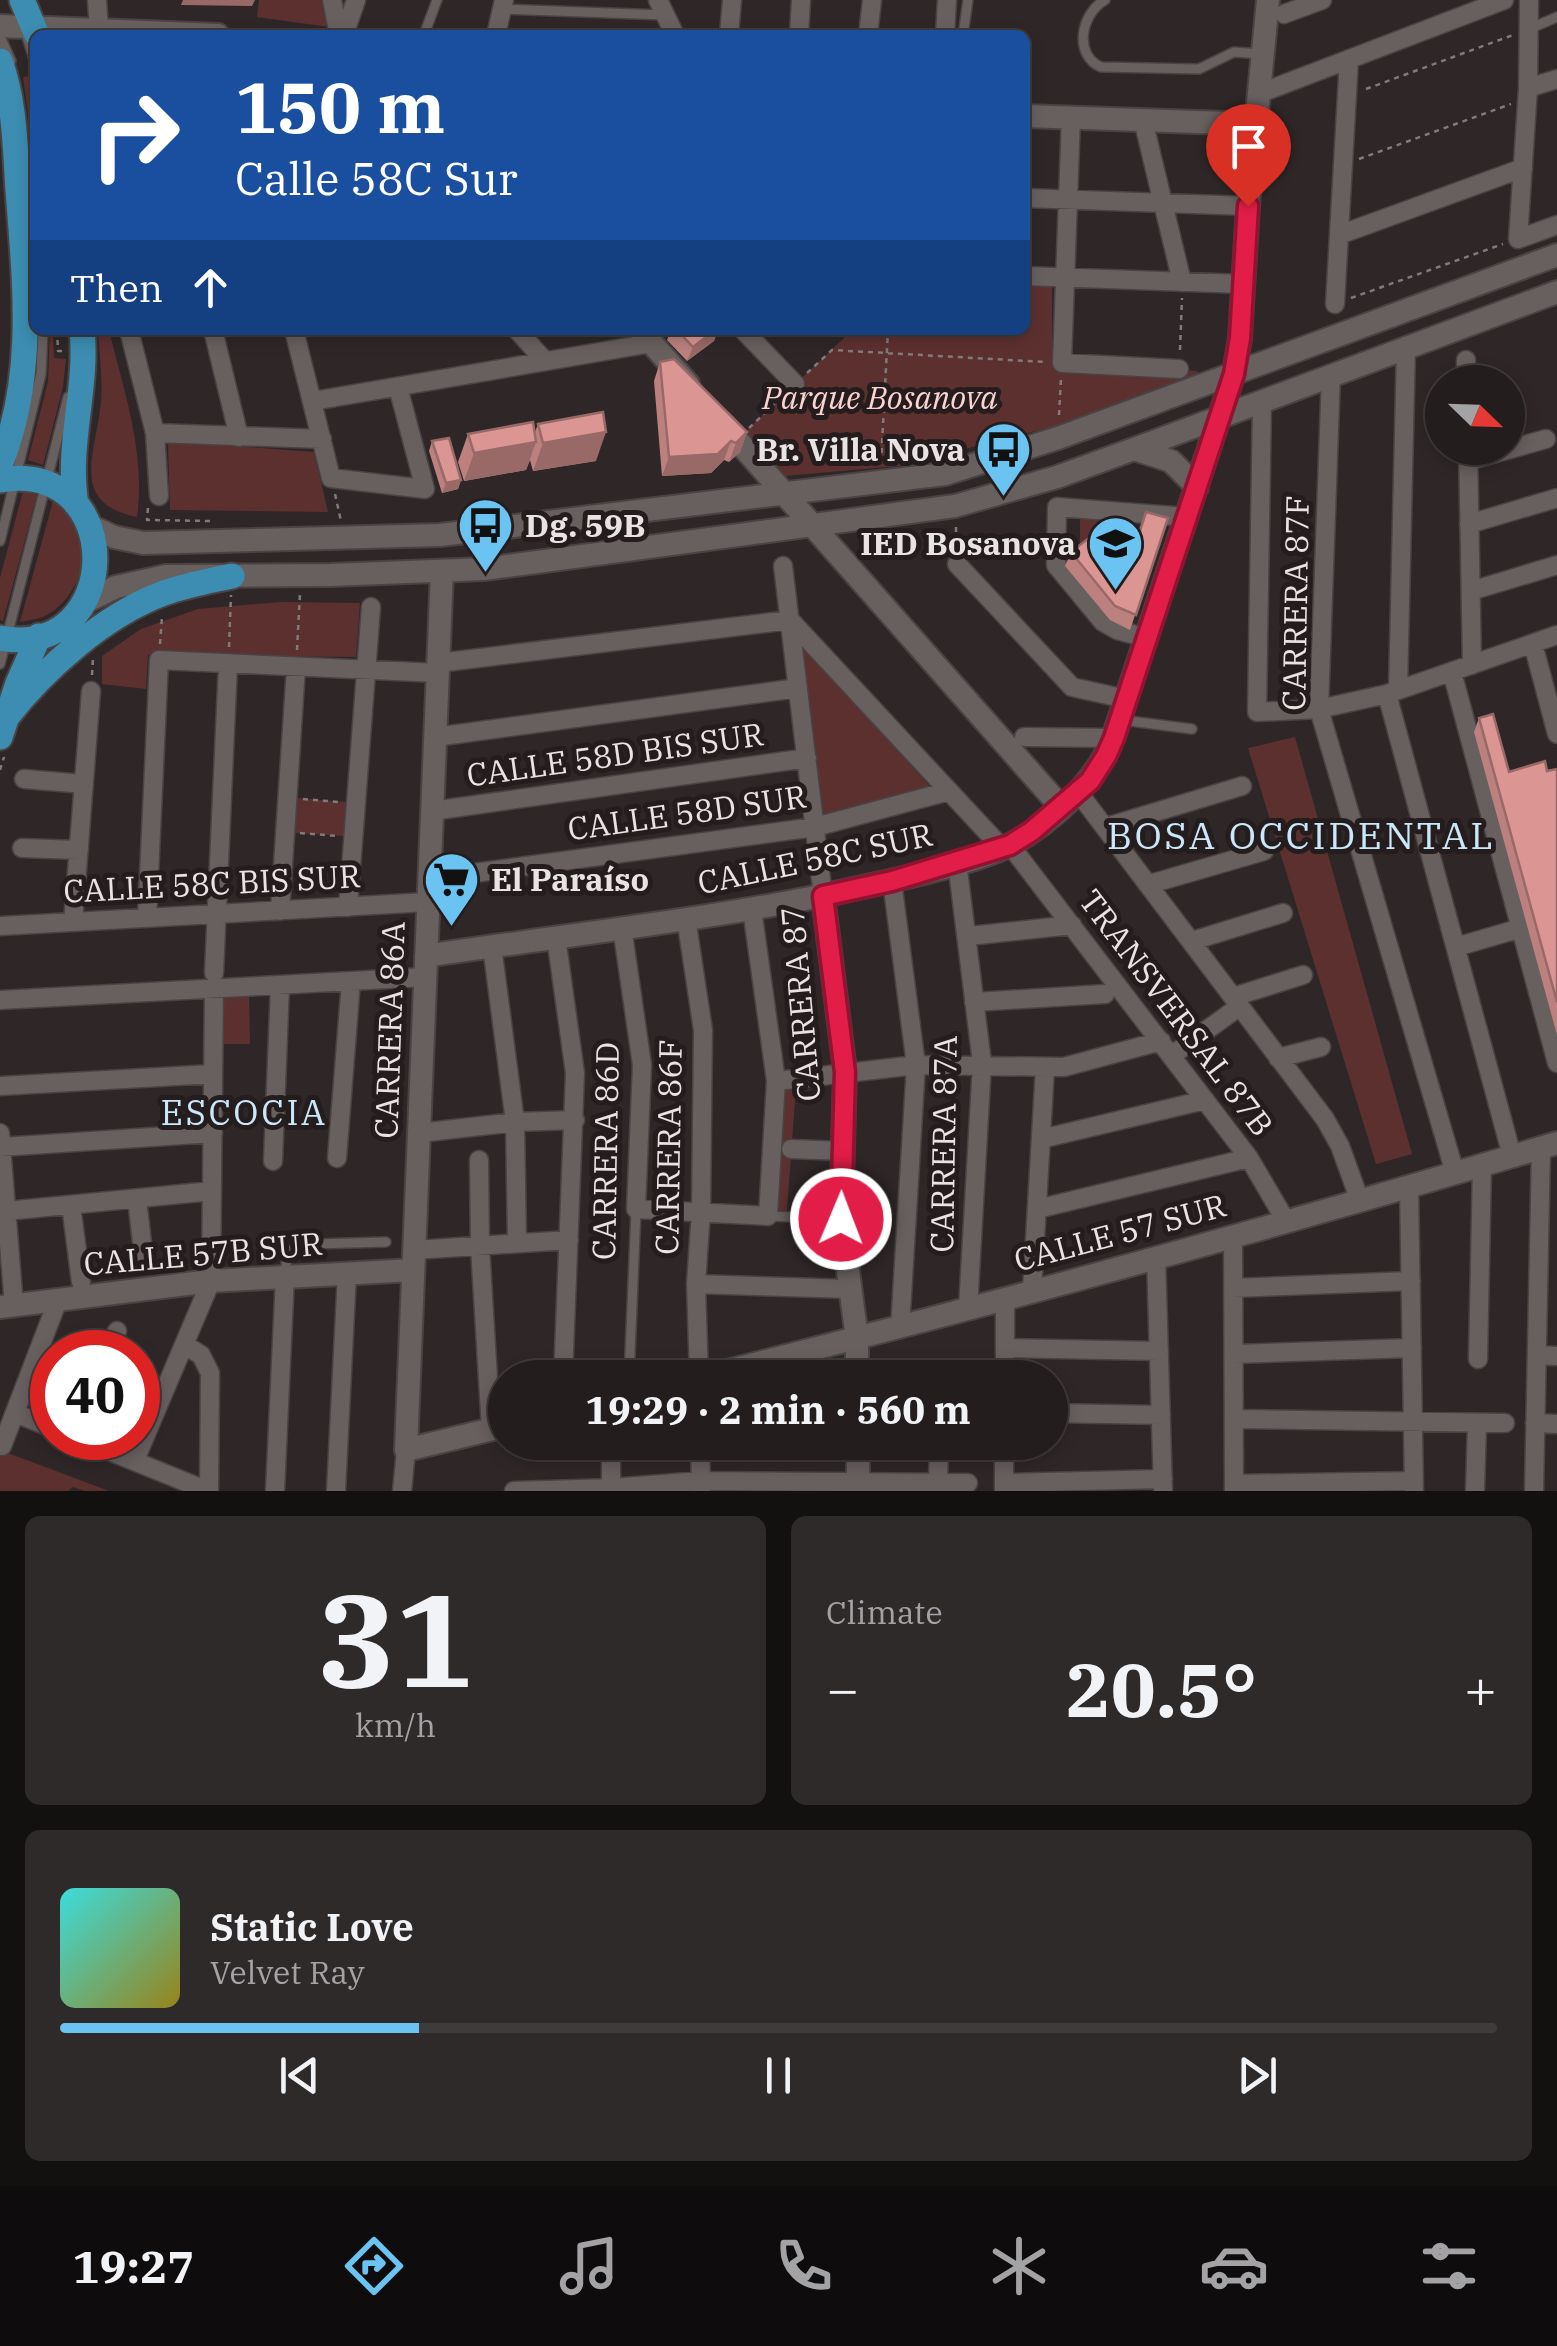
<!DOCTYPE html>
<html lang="en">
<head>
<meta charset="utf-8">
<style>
	body { margin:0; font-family:"IBM Plex Serif",serif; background:#2f2a2a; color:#f1f3f6; height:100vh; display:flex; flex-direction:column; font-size:38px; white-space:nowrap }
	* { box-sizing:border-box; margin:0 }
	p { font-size:32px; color:#a3a2a4 }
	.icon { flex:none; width:55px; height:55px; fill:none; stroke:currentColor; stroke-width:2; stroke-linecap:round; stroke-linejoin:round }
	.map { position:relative; height:1491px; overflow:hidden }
	.drawer { display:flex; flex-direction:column; gap:25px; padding:25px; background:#131010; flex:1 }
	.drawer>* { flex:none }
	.hud { position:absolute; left:30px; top:30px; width:1000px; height:305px; border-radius:15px; box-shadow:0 5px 15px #0003,0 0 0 2px #403b3b; background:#1a4fa0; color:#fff; overflow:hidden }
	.needle { width:65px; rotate:113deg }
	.fabs { position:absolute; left:1425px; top:365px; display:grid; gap:20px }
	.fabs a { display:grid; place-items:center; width:100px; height:100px; border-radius:50%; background:#231d1d; box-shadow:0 5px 15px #0003,0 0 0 2px #403b3b; font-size:50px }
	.speed { position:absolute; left:30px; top:1330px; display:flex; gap:20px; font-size:50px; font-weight:700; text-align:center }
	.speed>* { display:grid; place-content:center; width:130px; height:130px; border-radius:50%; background:#231d1d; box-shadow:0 5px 15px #0003,0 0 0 2px #403b3b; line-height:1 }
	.speed .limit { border:15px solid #d22; background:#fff; color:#111 }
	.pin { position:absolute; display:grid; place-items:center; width:85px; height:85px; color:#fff; margin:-102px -42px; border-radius:50% 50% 50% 0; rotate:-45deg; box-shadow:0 0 10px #0007 }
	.pin .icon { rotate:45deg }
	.me { position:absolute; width:110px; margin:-55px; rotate:1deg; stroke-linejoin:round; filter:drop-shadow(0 0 8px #0008) }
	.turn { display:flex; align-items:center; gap:35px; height:210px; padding:0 40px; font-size:45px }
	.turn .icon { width:130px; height:130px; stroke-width:2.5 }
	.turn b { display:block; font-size:70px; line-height:85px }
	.then { display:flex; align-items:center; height:95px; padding:0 40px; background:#0003; gap:20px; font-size:38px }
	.big { font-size:75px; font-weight:800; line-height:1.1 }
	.drawer .widget { flex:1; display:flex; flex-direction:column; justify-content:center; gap:15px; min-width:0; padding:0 35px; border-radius:15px; background:#2f2a2a }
	.drawer .dial { align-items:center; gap:0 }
	.dial b { font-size:130px; line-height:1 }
	.song { display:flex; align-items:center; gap:30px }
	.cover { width:120px; height:120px; border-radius:15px; background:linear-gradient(135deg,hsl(180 70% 55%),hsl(50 70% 35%)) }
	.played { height:10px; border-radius:5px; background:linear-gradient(90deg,#6bc3f2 25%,#403b3b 25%) }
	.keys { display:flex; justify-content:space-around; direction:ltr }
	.heat { display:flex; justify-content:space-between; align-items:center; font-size:55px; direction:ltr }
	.drawer .tiles { flex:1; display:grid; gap:25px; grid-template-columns:1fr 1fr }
	.widget:last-child { grid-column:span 2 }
	.trip { position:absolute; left:488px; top:1360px; width:580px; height:100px; border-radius:50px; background:#231d1d; box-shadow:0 5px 15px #0003,0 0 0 2px #403b3b; font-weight:800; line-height:100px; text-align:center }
	.dock { display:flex; height:160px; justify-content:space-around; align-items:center; background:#0e0c0c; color:#a3a2a4 }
	.dock .icon { width:70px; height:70px }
	.dock .active { color:#6bc3f2 }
	.dock b { font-size:45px; color:#f1f3f6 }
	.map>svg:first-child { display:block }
	.green { fill:#5d3030 }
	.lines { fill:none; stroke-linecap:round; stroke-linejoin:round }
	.lane-casing { stroke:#494343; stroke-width:12 }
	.street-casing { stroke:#494343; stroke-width:21 }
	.secondary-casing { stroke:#494343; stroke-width:26 }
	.primary-casing { stroke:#494343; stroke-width:29 }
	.path { stroke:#817a7a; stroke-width:2.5; stroke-dasharray:5 5; stroke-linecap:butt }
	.lane { stroke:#685f5f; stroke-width:9 }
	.street { stroke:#685f5f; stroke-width:18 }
	.secondary { stroke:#685f5f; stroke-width:22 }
	.primary { stroke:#3c8db1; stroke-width:25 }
	.wall { fill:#bc817f }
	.shaded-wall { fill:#996968 }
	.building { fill:#db9694; stroke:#996968; stroke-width:2.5 }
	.route-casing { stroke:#92132f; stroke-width:25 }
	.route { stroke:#e11d48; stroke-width:18 }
	.labels { text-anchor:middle; stroke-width:10; stroke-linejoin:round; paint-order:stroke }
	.park-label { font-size:32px; font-style:italic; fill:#fbd3d1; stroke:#251d1d }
	.poi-label { font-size:32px; font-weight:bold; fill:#e9e4e4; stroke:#251d1d; text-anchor:end }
	.street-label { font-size:32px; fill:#e9e4e4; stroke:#251d1d }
	.neighbourhood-label { font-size:35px; letter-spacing:2.5px; fill:#cae8fa; stroke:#251d1d }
	.quarter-label { font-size:38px; letter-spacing:2.5px; fill:#cae8fa; stroke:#251d1d }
</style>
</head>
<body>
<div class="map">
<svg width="1557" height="1491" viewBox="0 0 1557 1491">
	<rect width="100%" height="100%" fill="#2f2727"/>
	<!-- green -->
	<path class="green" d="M259 0H323L329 27 257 17Z
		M35 75V165L23 77Z
		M1025 283 1052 284V363L1197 371 1199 376 1048 428 898 466 785 476 745 432 844 338 838 330H1025Z
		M50 330H53L54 358 66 359 63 387 43 465 28 460 48 382Z
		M98 330H109C124 392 146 453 137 517 68 503 96 453 101 402 103 378 99 353 98 330Z
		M168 441 314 452 328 512 170 510Z
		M23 491 37 495 3 621 0 620V578Z
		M53 501C64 511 79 523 82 538 89 565 73 599 50 613 42 619 30 620 20 622Z
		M1080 517H1125V545L1080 544Z
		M281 602 360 603 356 657 148 655 146 689 102 684V656L141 629 198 609Z
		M798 640 933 790 820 823Z
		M1295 737 1412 1154 1376 1164 1248 748Z
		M297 798 346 802 344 836 295 833Z
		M249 993 250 1044H222V994Z
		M781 1085 796 1086 787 1211 773 1210Z
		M0 1450 109 1491H85L73 1487 68 1491H0Z"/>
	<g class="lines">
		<defs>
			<path id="lane" d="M1105 0C1081 13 1073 55 1101 67L1199 69 1234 52 1261 54
				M502 9 664 15
				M1529 29 1557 17
				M424 35 437 0
				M963 35 968 0
				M0 36 11 61
				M27 37 35 63
				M28 155 35 231
				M0 541 41 374 43 330
				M0 664 68 397
				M1122 720 1192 729
				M768 1216 840 1219
				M285 1275 287 1256 292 1250 314 1244 386 1242
				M629 1378 636 1210"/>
			<path id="street" d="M97 0 99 30
				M332 0 339 35
				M658 0 675 35
				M1529 0 1528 88 1518 239 1557 225
				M1284 14 1322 0
				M344 35 356 0
				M496 35 504 0
				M729 35 732 0
				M799 35 801 0
				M868 35 872 0
				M945 35 947 0
				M1528 88 1557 79
				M1258 94 1504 0
				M1071 117 1062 363 1179 369
				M1143 120 1182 282
				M1025 198 1248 206
				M1339 235 1523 168
				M1025 276 1243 284
				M1335 304 1349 59
				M129 330 155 433 159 496
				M213 330 239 437
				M294 330 331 478 425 489 398 387
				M517 330 545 361
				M743 330 795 384
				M1466 360V382
				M1331 374 1319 709 1455 1173
				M1262 400 1257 712 1319 709 1387 694 1557 635
				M313 401 652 343
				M155 433 322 439
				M1468 448 1472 665
				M1468 461 1546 439
				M1469 524 1557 498
				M957 564 1072 687 1126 699
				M783 566 823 896
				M1471 591 1557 565
				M1147 638 1117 630 1103 622 1056 565 1057 507 1187 517
				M1533 644 1557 734
				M438 663 790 620 1002 848
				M1452 672 1557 1063
				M1398 690 1406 346
				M1387 694 1512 1156
				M435 737 798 688
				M1024 737 1113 738
				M24 779 84 784
				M1078 792 1325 1119 1340 1146 1360 1201
				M432 811 807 758
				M1106 827 1242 786
				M1010 845 1249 1158 1286 1221
				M22 848 79 850
				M957 862 982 1063 968 1309
				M429 879 815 827 949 791
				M892 881 916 1065 900 1328
				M1150 884 1264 851
				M348 907 371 607
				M280 911 296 667
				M147 918 159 660 438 673
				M686 918 703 1030 701 1211 696 1284 699 1378
				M73 922 91 691
				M0 926 428 902
				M622 927 642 1065 636 1209 768 1216 776 1081 752 909
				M969 936 1072 925
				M556 937 575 1073 563 1378
				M1192 941 1283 913
				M492 946 515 1122 517 1242
				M1456 947 1521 928
				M214 973 228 664
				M1233 997 1303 975
				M0 1000 425 977
				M974 1002 1105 994
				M1171 1056 1240 1006
				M1278 1058 1321 1047
				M786 1080 916 1065 1064 1067 1161 1041
				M0 1086 213 1074
				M0 1133 14 1306
				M419 1133 515 1122 575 1120
				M1041 1139 1205 1100
				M0 1147 213 1133
				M791 1149 842 1151
				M337 1158 351 981
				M479 1160 480 1246 491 1429
				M273 1161 280 985
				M1409 1187 1414 1491
				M137 1199 144 1260
				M71 1205 81 1282
				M1037 1209 1249 1158
				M6 1211 212 1191
				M1233 1236 1234 1491
				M414 1250 569 1240
				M1156 1257 1163 1491
				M696 1284 850 1289
				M1233 1288 1411 1281
				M1032 1291 1045 1067
				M1005 1299V1378
				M185 1345 201 1355 210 1373 209 1491
				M1005 1348 1159 1351
				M108 1352 117 1331
				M1234 1354 1412 1348
				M1537 1355 1557 1356
				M1478 1359 1482 1165
				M15 1413 52 1428
				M1050 1413 1161 1415
				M1234 1419 1505 1423
				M1535 1423 1557 1424
				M77 1438 208 1491
				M611 1442V1491
				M700 1442 701 1491
				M2 1446 58 1300
				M135 1460 211 1281 214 989
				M938 1483 939 1442
				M1004 1483 1163 1479
				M1234 1484 1413 1481
				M275 1491 285 1276
				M336 1491 347 1273
				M402 1491 406 1450
				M514 1491 611 1488 700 1481 968 1483
				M1004 1491V1442
				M1475 1491 1477 1423
				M1534 1491 1541 1148"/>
			<path id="secondary" d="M0 26 218 35
				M1025 116 1255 124
				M640 330 688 384
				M722 423 1061 807
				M1134 449 1171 461 1197 487
				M90 526 114 537 143 543 440 535 945 474 1058 438 1557 255
				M442 571 406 1450 505 1426
				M85 602 116 587 166 576 331 575 484 569 955 506 1057 477 1134 449 1557 292
				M823 896 845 1071 841 1219 857 1338V1378
				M426 956C572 934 719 919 863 887 903 878 974 863 1010 845 1051 823 1097 781 1113 738L1234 373 1240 338 1248 206 1268 0
				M0 1307 211 1281 413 1270
				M699 1378C987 1306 1273 1228 1557 1143
				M858 1442V1491"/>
			<path id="primary" d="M22 0 37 35
				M0 61C15 102 15 147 18 190 25 284 36 376 0 465
				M0 480C128 458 125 661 0 638
				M76 504C66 446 88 389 82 330
				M5 719C44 669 104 615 164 593 186 585 209 581 232 576
				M0 737 18 683 39 636"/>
		</defs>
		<!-- lane casing -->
		<use href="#lane" class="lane-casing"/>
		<!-- street casing -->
		<use href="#street" class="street-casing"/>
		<!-- secondary casing -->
		<use href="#secondary" class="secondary-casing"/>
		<!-- primary casing -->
		<use href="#primary" class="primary-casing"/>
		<!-- path -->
		<path class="path" d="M1366 89 1513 35
			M1359 159 1511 104
			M1351 298 1503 244
			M57 330 58 351H64
			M1180 350 1182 298
			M807 373 832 350 1045 362
			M1059 415 1061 378
			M749 428 783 396
			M881 463 888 330
			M335 494 341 521
			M148 508 147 520 211 521
			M956 527V549
			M160 644 162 617
			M229 647 231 595
			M297 650 300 593
			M92 675 93 658
			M0 770 4 757
			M303 799 339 802
			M300 833 337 836"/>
		<!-- lane -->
		<use href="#lane" class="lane"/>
		<!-- street -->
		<use href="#street" class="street"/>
		<!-- secondary -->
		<use href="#secondary" class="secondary"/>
		<!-- primary -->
		<use href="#primary" class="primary"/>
	</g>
	<!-- wall -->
	<path class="wall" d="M671 330H718L714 341 687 361 667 340Z
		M660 362 747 432 740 452 729 462 724 460 711 473 662 476 654 381Z
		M538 424 596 461 533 471 530 460 526 470 464 481 458 462 468 434 535 432Z
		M432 441 461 480 458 489 442 493 429 451Z
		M1168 518 1130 630 1110 620 1065 566 1071 552 1125 573Z
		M1479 718 1509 772 1547 771 1557 769V1035L1474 732Z"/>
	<!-- shaded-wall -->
	<path class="shaded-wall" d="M183 0H255L252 6 181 5Z
		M715 330H718L714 341 687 361 693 347Z
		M606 432 596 461 533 471 543 443Z
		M747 432 740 452 729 462 736 443Z
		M731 441 724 460 711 473 662 476 669 457Z
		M536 442 526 470 464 481 474 453Z
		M461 480 458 489 442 493 446 483Z"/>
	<!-- building -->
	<path class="building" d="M677 330H715L693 347Z
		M674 359 747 432 736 443 731 441 718 454 669 457 660 362Z
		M603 412 606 432 543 443 538 424Z
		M533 422 536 442 474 453 468 434Z
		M449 438 461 480 446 483 432 441Z
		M1146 512 1168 518 1136 615 1115 606 1071 552 1093 535 1126 574Z
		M1493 714 1509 772 1545 761 1547 771 1557 769V1002L1479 718Z"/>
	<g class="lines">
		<defs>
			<path id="route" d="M841 1219 845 1072 823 896 892 881 1010 845 1032 831 1090 781 1106 756 1114 738 1234 374 1240 338 1248 206"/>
		</defs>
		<!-- route casing -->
		<use href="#route" class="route-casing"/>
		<!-- route -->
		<use href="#route" class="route"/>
	</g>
	<!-- icons -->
	<defs>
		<symbol id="bus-pin" viewBox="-11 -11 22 30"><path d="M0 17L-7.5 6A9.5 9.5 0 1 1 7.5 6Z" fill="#6bc3f2" stroke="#251d1d"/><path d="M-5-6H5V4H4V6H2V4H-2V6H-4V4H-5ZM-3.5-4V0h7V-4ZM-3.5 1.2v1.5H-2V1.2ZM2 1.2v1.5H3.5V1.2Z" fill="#111"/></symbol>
		<symbol id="school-pin" viewBox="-11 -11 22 30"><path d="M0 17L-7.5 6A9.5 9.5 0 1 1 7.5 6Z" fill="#6bc3f2" stroke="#251d1d"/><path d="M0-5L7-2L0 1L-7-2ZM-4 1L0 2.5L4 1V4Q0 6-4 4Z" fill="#111"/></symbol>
		<symbol id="supermarket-pin" viewBox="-11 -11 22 30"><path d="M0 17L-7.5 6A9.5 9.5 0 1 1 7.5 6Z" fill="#6bc3f2" stroke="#251d1d"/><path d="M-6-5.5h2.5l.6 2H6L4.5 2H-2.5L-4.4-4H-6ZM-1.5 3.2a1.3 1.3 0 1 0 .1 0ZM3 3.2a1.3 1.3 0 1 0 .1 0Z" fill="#111"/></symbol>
	</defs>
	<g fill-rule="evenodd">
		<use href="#bus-pin" x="972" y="418" width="63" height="86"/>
		<use href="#bus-pin" x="454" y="494" width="63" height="86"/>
		<use href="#school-pin" x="1084" y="512" width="63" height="86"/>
		<use href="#supermarket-pin" x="420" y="848" width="63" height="86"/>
	</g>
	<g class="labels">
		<!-- park labels -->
		<g class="park-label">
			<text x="880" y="409">Parque Bosanova</text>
		</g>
		<!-- poi labels -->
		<g class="poi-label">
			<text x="965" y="461">Br. Villa Nova</text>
			<text x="525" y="537" text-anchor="start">Dg. 59B</text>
			<text x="1076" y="555">IED Bosanova</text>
			<text x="491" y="891" text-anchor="start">El Paraíso</text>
		</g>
		<!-- street labels -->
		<g class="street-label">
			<text transform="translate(1296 603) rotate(-89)" y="11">CARRERA 87F</text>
			<text transform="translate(615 755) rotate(-8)" y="11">CALLE 58D BIS SUR</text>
			<text transform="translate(687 813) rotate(-8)" y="11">CALLE 58D SUR</text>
			<text transform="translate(815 859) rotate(-12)" y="11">CALLE 58C SUR</text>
			<text transform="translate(212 884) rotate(-3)" y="11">CALLE 58C BIS SUR</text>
			<text transform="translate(801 1004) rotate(-95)" y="11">CARRERA 87</text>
			<text transform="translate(1176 1013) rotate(53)" y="11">TRANSVERSAL 87B</text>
			<text transform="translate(390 1030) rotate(-88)" y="11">CARRERA 86A</text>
			<text transform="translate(944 1144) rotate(-89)" y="11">CARRERA 87A</text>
			<text transform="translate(669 1147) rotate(-89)" y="11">CARRERA 86F</text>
			<text transform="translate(606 1151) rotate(-89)" y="11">CARRERA 86D</text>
			<text transform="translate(1120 1233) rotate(-15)" y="11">CALLE 57 SUR</text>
			<text transform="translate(203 1254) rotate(-5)" y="11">CALLE 57B SUR</text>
		</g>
		<!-- neighbourhood labels -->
		<g class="neighbourhood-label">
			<text x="244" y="1125">ESCOCIA</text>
		</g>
		<!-- quarter labels -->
		<g class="quarter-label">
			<text x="1301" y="849">BOSA OCCIDENTAL</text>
		</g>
	</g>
</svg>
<div class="fabs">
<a><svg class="needle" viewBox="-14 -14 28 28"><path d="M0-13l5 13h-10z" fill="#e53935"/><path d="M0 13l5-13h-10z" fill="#a3a2a4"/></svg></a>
</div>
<div class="speed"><div class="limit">40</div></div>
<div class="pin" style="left:1248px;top:206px;background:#d93025"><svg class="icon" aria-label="arrive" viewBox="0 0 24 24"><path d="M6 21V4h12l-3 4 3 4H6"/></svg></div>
<svg class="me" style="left:841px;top:1219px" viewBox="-20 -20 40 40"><circle r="17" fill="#e11d48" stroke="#fff" stroke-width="3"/><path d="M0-11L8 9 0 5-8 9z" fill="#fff"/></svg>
<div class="trip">19:29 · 2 min · 560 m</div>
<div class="hud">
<div class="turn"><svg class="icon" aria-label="right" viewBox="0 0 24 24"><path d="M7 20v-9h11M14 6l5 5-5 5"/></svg><div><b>150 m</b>Calle 58C Sur</div></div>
<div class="then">Then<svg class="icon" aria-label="ahead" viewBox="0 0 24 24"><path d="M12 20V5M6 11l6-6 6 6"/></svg></div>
</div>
</div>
<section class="drawer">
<div class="tiles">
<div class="widget dial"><b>31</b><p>km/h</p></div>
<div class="widget"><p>Climate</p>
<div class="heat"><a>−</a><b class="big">20.5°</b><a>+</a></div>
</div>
<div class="widget">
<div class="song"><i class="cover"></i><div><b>Static Love</b><p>Velvet Ray</p></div></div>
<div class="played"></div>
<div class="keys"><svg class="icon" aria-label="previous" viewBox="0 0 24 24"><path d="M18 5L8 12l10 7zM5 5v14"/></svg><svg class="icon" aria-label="pause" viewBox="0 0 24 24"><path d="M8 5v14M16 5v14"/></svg><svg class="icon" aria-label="next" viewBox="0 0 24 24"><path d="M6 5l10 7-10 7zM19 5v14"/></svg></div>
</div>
</div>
</section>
<nav class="dock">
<b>19:27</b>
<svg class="icon active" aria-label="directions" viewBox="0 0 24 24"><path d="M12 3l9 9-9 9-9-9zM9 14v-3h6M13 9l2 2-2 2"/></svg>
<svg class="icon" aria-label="music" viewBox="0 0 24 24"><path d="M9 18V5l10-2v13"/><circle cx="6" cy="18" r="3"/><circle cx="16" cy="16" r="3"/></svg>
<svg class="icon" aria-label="phone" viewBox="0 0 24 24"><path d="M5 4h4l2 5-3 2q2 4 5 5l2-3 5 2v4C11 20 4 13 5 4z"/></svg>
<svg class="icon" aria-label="climate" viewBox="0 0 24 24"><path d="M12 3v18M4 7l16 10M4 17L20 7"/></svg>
<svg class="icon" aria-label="car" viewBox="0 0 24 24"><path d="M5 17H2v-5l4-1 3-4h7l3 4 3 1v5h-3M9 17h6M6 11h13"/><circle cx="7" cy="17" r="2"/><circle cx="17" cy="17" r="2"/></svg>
<svg class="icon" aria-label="filters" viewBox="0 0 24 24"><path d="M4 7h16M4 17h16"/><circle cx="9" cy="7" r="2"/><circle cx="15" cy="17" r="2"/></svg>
</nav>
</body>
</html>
